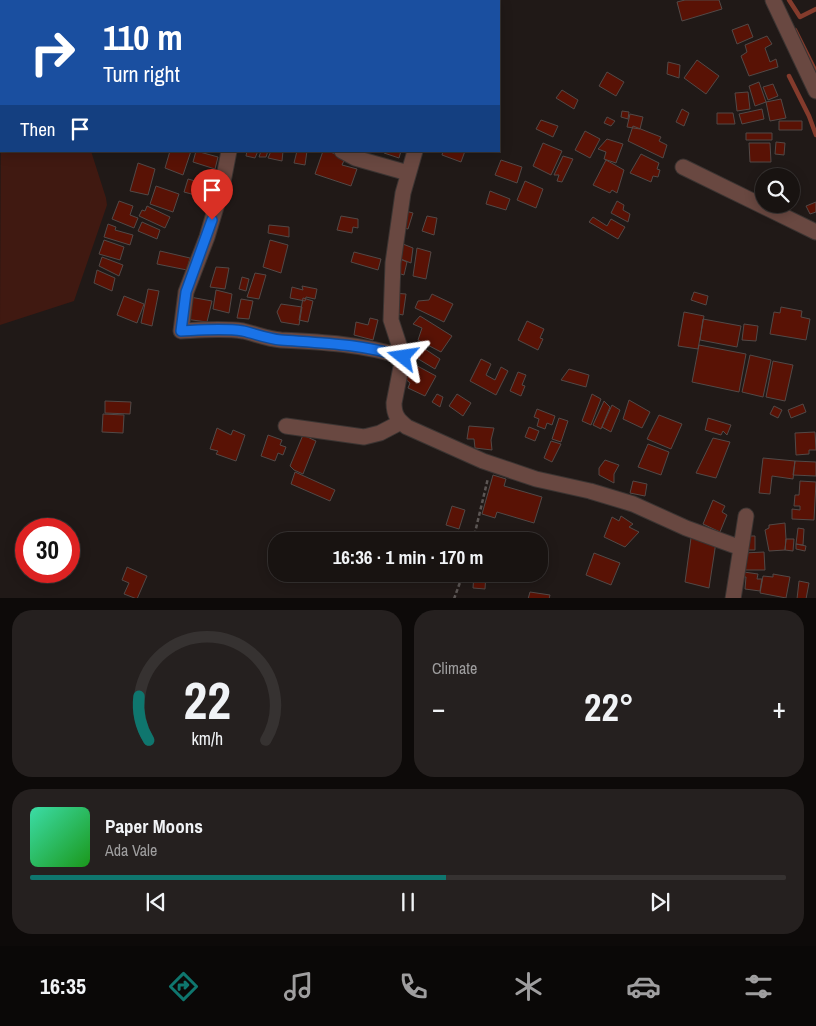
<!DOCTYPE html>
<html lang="en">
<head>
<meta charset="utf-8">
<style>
	body { margin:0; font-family:"Archivo Narrow",sans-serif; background:#25201f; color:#f1f3f6; height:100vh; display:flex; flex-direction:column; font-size:19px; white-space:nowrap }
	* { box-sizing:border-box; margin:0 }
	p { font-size:16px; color:#9f9e9f }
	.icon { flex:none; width:28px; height:28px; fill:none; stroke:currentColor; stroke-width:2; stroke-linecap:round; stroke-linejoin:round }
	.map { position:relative; height:598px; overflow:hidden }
	.panel { display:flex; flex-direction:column; gap:12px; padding:12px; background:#0d0a09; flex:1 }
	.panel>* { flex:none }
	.banner { position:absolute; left:0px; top:0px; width:500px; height:152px; box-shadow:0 2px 12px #0003,0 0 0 1px #363231; background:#1a4fa0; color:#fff; overflow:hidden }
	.controls { position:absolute; left:755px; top:168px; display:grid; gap:10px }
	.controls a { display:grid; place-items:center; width:45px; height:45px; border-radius:50%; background:#181311; box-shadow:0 2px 12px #0003,0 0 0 1px #363231; font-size:25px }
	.speed { position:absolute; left:15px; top:518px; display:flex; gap:10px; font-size:25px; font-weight:700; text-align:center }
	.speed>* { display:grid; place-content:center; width:65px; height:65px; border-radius:50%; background:#181311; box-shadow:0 2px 12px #0003,0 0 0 1px #363231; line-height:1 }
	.speed .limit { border:8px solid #d22; background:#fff; color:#111 }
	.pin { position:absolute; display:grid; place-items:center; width:42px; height:42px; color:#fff; margin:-51px -21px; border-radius:50% 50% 50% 0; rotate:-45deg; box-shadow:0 0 5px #0007 }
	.pin .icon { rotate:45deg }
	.me { position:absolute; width:55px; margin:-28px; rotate:285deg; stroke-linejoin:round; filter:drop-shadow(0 0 4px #0008) }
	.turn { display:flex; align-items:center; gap:18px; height:105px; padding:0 20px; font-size:22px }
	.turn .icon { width:65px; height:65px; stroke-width:2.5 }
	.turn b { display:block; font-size:35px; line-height:42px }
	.then { display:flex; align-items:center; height:48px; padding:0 20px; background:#0003; gap:10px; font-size:19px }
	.big { font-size:38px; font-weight:700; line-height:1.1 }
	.panel .card { flex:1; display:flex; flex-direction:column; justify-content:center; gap:8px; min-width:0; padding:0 18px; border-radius:20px; background:#25201f }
	.panel .dial { align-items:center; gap:0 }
	.dial svg { height:130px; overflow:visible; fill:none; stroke:#363231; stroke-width:7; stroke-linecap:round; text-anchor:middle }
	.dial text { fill:#f1f3f6; stroke:none }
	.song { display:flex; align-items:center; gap:15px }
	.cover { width:60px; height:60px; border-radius:8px; background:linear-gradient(135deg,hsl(160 70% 55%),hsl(120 70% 35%)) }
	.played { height:5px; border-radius:2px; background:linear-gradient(90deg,#0f766e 55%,#363231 55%) }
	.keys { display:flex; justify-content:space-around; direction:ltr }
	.heat { display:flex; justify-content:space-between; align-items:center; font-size:28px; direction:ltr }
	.panel .tiles { flex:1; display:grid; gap:12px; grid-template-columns:1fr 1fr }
	.card:last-child { grid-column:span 2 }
	.trip { position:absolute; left:268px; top:532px; width:280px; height:50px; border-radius:20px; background:#181311; box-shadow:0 2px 12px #0003,0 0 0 1px #363231; font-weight:700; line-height:50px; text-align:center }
	.dock { display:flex; height:80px; justify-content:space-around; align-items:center; background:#0a0807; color:#9f9e9f }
	.dock .icon { width:35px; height:35px }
	.dock .current { color:#0f766e }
	.dock b { font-size:22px; color:#f1f3f6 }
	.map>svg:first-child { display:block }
	.green { fill:#401911 }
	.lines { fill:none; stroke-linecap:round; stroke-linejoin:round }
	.stream { stroke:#843b2c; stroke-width:4.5 }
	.building { fill:#591205; stroke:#524947 }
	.street-casing { stroke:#3b3432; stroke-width:17 }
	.path { stroke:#5c5654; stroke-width:2.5; stroke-dasharray:4 2.5; stroke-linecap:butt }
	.street { stroke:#694841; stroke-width:15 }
	.route-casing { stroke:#114b97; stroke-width:12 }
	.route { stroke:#1a73e8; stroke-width:9 }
</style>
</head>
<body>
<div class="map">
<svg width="816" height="599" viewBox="0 0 816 599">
	<rect width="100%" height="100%" fill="#201917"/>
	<!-- green -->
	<path class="green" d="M1 93V151H91L106 198 107 205 74 301 0 325Z"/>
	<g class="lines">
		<!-- stream -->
		<path class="stream" d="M789 0 800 17 816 9
			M795 30 816 72
			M789 76 809 116 816 135"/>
	</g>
	<!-- building -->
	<path class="building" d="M685 0H719L722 9 682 21 677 2Z
		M748 24 753 37 737 44 732 30Z
		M767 36 772 44 765 48 770 62 776 59 778 67 749 76 741 56 747 52 745 45Z
		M697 60 719 76 706 94 684 78Z
		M668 62 680 65 679 78 667 74Z
		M607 72 624 82 616 96 599 86Z
		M759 82 766 102 755 106 749 86Z
		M773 84 778 96 768 100 763 87Z
		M562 90 578 100 574 109 556 98Z
		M748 92 750 109 737 111 735 93Z
		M781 99 786 118 770 121 766 102Z
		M682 109 689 113 684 126 676 122Z
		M762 109 764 119 742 124 739 114Z
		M622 111 629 112 628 119 621 117Z
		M717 113H733L735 124H717Z
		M630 114 643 117 640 129 627 127Z
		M607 117 615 121 611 126 604 123Z
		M541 120 558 126 553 137 536 129Z
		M779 121H802V130H779Z
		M633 126 661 137 659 141 667 145 663 158 628 141Z
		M585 131 600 139 590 158 575 150Z
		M746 133H772V140H746Z
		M607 139 623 144 616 163 604 159 606 152 598 149Z
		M776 142 785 143 784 155 775 154Z
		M543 143 562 151 551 175 533 166Z
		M749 143H770L771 162H750Z
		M170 151H191L183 175 165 168Z
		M196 151 218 157 215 169 193 162Z
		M247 151H258L255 158 246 156Z
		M261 151H268L266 157H259Z
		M271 151H283L282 161 268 158Z
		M297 151H307L305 165 294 163Z
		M323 151H328L345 158 342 165 357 169 351 186 315 174Z
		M384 151H401L399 158 384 153Z
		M443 151H465L461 162 442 155Z
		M641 154 659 163 657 169 660 170 658 177 653 176 651 182 630 173Z
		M563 156 573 159 562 182 557 181 559 175H554Z
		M501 160 522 167 517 183 495 175Z
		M606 160 624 170 617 193 612 190 610 193 593 185Z
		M138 163 155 169 148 195 130 191Z
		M188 179 210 185 206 198 184 192Z
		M525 181 543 189 536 208 517 200Z
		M156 186 179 194 173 212 150 204Z
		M490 191 510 199 506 210 486 204Z
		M119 201 133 206 130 215 138 218 134 228 112 219Z
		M617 201 624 205 623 210 630 214 628 222 611 213Z
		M816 202V212L810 214 806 206Z
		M147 206 170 217 165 228 139 216 142 210 145 211Z
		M402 210 413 213 408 229 397 226Z
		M341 216 358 219V228L353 227 352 233 337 230Z
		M427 216 437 218 434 235 422 231Z
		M593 217 607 226 611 219 625 227 618 239 589 222Z
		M142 222 160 230 157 239 138 231Z
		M108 224 116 227 115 230 133 235 130 245 104 237Z
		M269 225 289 227V237L268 233Z
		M104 240 124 247 120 260 99 254Z
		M270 240 288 245 281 273 263 267Z
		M398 242 413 248 411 263 393 256Z
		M417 248 431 252 426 279 413 276Z
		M160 251 190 258 187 270 157 264Z
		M354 252 381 259 378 270 351 262Z
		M393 256 407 262 404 275 392 271Z
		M102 257 123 265 119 276 99 266Z
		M216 267 229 268 225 289 210 287Z
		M97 270 115 278 112 291 94 283Z
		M255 273 266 275 259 299 247 297Z
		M242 277 249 279 246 291 239 289Z
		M302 286 317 289 315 299 306 297 305 301 290 298 292 287 303 290Z
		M148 289 159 291 152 326 141 323Z
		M216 290 232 294 229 313 213 309Z
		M694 292 708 296 706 305 691 300Z
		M393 293 406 294 403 315 390 312Z
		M432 294 453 304 444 322 415 308 418 301 429 300Z
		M124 296 144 304 137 323 117 315Z
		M190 297 212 301 207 322 185 319Z
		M303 298 313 301 308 322 299 320Z
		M241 299 253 301 249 319 237 318Z
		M281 304 302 307 299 325 281 322 277 312Z
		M781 307 802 311 801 317 810 319 806 340 770 334 774 312 780 313Z
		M684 312 704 316 698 349 678 346Z
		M420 316 452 336 441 352 418 340 422 328 413 324Z
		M370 318 378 320 373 340 354 335 356 322 368 325Z
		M703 319 741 326 737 347 700 340Z
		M527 321 544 329 540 338 543 339 538 350 518 340Z
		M744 324 758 326 756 341 742 340Z
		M416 343 440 359 435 369 410 354Z
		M699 345 746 354 739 392 692 382Z
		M750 355 771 360 763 397 742 392Z
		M481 359 491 364 486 375 495 380 501 367 508 371 496 395 470 381Z
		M773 361 793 365 785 401 766 397Z
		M410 362 436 376 425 396 408 388 410 383 403 377Z
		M569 369 589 375 586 387 561 380Z
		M518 372 526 375 522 385 525 386 521 396 510 391Z
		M437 394 443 397 440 407 432 402Z
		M457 394 471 403 463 416 449 406Z
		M592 394 601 399 591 425 582 421Z
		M629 400 650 412 642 428 623 419Z
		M105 401 131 402 130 414 105 413Z
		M604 401 610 407 601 429 593 425Z
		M803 404 806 412 791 418 788 410Z
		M612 405 620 410 611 432 602 427Z
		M774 406 782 410 778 418 770 414Z
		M537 409 555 416 552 425 547 423 545 429 537 426 539 419 534 417Z
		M103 414 124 415 123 433 102 432Z
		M659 415 682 424 671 449 647 439Z
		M559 418 568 421 561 442 552 439Z
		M708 418 731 425 727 435 723 431 721 435 705 430Z
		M469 426 494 428 491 440 492 450 475 448 474 439H467Z
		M529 427 539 431 535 441 525 437Z
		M217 428 231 435 233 430 245 435 236 461 216 454 218 451 210 449Z
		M815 432 816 450H809V454L796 455 795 433Z
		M268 435 282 440 280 445 286 447 283 455 278 453 275 461 261 456Z
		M303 435 316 441 303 474 294 470 290 466Z
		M713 438 730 442 716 478 696 473Z
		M551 441 561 444 552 462 544 458Z
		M648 444 669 452 661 475 638 467Z
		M763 458 795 461 793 479 772 476 770 494 759 493Z
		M605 460 619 465 614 474V483L599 475V468Z
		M795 461 816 462V476L793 475Z
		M295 472 335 490 330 501 291 484Z
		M493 475 506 479 504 486 542 497 534 523 497 512 495 518 482 514Z
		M633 481 647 484 645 496 630 493Z
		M800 481 816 482 814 520 792 519V509L800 510V506H794L795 495H799Z
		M713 500 725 506 722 512 727 515 720 532 703 524Z
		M452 506 465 510 459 529 446 525Z
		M621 516 633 524 629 527 639 532 625 547 604 537 612 517 619 521Z
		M785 523 786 539 785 550 769 551 765 530 769 528V525Z
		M798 528 804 529 803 545 796 544Z
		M746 536H755V550H746Z
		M691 538 716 542 709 588 685 582Z
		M786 539H794L793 551 785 550Z
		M796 544 806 546 805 551 796 549Z
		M764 552 765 570H744V553Z
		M594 553 620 563 611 585 586 575Z
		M127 567 147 576 137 599 124 594 129 583 122 580Z
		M744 572 758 574 757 579H762L760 591 745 589 746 577H743Z
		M474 574H486L485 589 473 588Z
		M773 574 790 577 786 598 760 593 763 576 773 577Z
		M799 581 809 583 806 599H797Z
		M530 592 550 595 549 599H528Z"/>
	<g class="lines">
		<defs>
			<path id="street" d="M773 0 816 91
				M460 1V0
				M229 151 222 187 207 237 186 292 181 331C201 330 223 328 243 331 256 334 268 339 281 340 322 342 363 344 403 357
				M342 151 355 158 408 173
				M415 151 403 193 393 263 391 320 403 357 394 403C394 415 398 420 407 427L483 461 536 479 590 491 633 504 686 528 741 548
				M683 167 816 232
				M286 426 364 437 380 433 401 422
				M733 599 746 516"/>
		</defs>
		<!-- street casing -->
		<use href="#street" class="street-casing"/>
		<!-- path -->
		<path class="path" d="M473 541 488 478
			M454 599 463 574"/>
		<!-- street -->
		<use href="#street" class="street"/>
	</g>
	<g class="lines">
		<defs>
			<path id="route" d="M212 220 186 292 181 331C201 330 223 328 243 331 256 334 268 339 281 340 322 343 363 344 403 357"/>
		</defs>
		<!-- route casing -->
		<use href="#route" class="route-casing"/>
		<!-- route -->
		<use href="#route" class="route"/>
	</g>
</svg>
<div class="controls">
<a><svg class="icon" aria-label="search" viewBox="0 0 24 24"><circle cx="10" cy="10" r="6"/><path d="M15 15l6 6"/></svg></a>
</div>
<div class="speed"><div class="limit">30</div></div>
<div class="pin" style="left:212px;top:220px;background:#d93025"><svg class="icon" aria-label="arrive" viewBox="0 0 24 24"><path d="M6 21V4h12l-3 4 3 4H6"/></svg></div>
<svg class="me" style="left:403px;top:357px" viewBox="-20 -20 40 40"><path d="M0-17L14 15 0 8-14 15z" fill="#1a73e8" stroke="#fff" stroke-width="4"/></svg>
<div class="trip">16:36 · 1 min · 170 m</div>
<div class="banner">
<div class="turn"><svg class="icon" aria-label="right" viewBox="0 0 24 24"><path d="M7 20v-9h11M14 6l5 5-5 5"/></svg><div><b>110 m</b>Turn right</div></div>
<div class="then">Then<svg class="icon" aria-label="arrive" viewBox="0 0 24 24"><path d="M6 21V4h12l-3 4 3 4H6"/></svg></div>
</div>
</div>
<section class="panel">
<div class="tiles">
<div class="card dial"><svg viewBox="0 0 100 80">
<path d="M14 69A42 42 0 1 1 86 69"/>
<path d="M14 69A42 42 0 0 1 8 42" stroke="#0f766e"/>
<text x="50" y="56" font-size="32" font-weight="700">22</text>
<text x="50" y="72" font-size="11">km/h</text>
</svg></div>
<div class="card"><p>Climate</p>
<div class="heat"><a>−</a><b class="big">22°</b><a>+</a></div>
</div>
<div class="card">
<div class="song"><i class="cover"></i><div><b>Paper Moons</b><p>Ada Vale</p></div></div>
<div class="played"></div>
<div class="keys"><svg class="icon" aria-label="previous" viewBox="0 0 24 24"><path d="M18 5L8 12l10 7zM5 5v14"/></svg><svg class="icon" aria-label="pause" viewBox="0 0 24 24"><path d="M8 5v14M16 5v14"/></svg><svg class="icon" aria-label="next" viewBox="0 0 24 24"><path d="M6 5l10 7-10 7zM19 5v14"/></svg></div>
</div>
</div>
</section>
<nav class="dock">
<b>16:35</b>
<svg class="icon current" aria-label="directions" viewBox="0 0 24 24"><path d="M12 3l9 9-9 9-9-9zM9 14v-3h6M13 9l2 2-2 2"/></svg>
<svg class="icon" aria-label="music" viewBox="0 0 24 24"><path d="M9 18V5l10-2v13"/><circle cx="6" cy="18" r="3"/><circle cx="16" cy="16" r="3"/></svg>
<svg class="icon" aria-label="phone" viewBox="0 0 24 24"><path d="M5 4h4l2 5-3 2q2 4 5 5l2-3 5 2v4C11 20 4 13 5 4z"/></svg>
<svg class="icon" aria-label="climate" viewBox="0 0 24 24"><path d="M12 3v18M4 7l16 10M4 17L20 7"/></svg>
<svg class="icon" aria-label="car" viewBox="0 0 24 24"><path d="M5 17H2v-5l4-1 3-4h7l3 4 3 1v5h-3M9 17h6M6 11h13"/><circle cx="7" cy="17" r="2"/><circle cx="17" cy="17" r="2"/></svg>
<svg class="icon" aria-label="filters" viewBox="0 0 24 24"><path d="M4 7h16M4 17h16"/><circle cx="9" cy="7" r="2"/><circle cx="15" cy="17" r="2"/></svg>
</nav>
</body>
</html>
